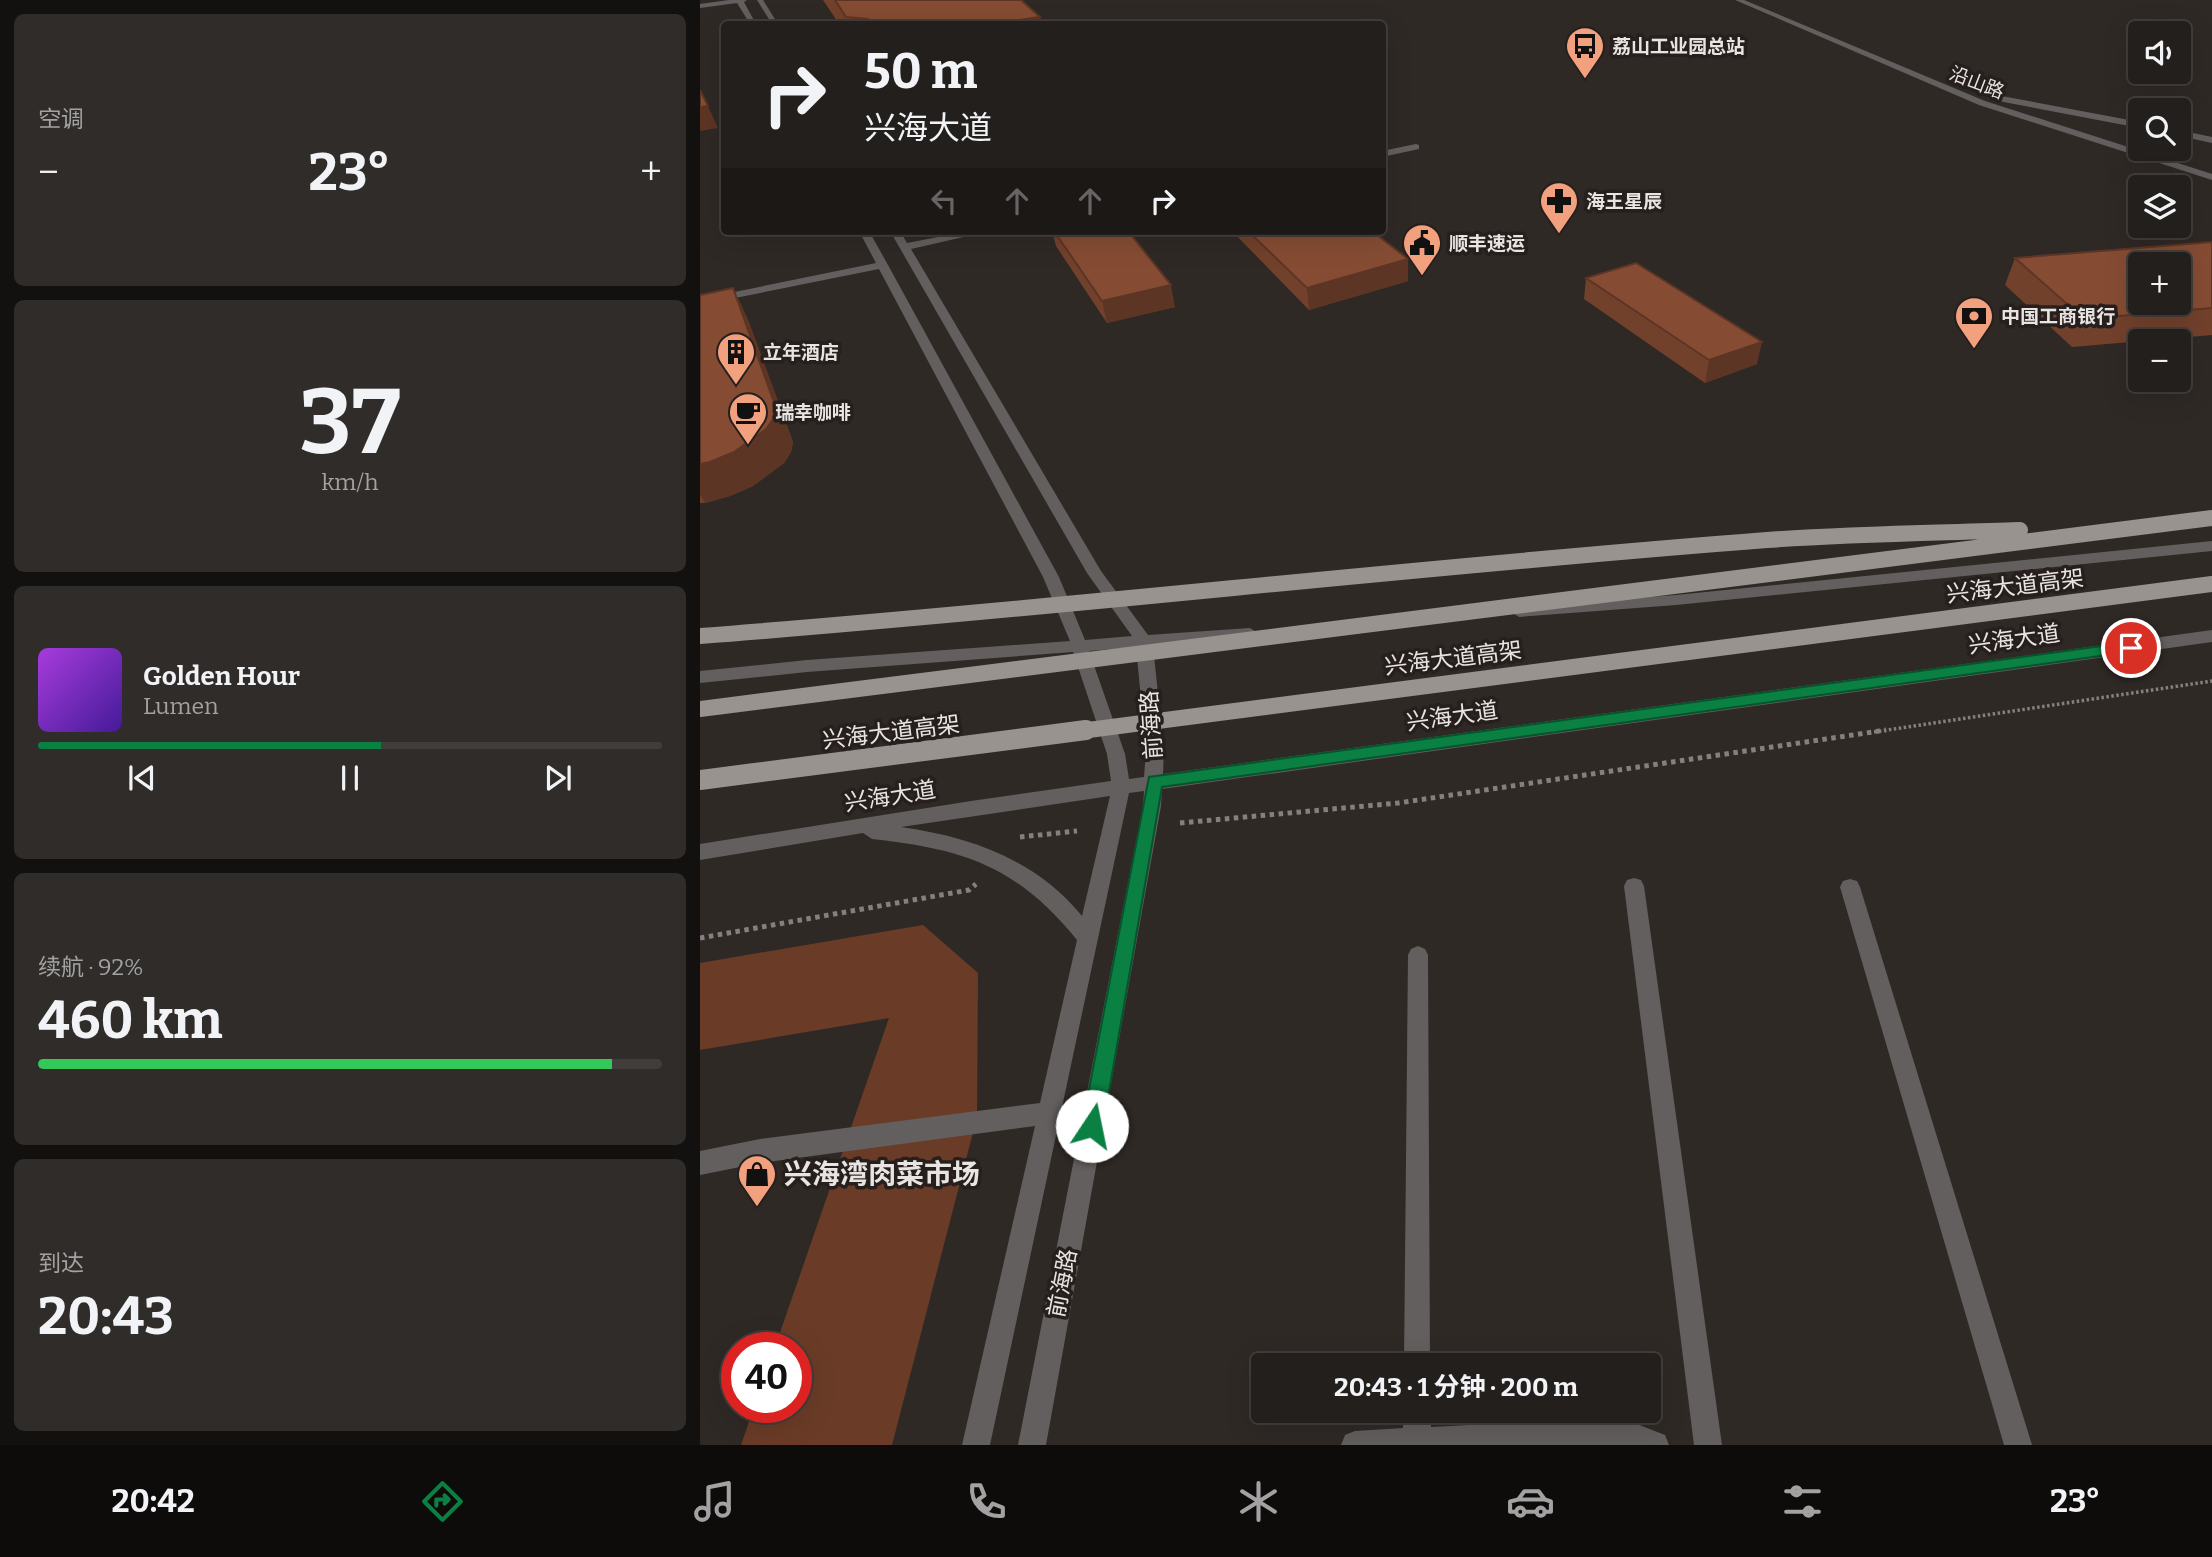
<!DOCTYPE html>
<html lang="zh">
<head>
<meta charset="utf-8">
<style>
	body { margin:0; font-family:Bitter,"Noto Sans SC",serif; background:#2f2c29; color:#f1f3f6; height:100vh; display:flex; flex-direction:column; font-size:26px; white-space:nowrap }
	* { box-sizing:border-box; margin:0 }
	p { font-size:23px; color:#a3a2a3 }
	.icon { flex:none; width:38px; height:38px; fill:none; stroke:currentColor; stroke-width:2; stroke-linecap:round; stroke-linejoin:round }
	.map { position:relative; flex:1; overflow:hidden }
	.sheet { display:flex; flex-direction:column; gap:14px; padding:14px; background:#13110f; width:700px }
	.sheet>* { flex:none }
	.top-card { position:absolute; left:21px; top:21px; width:665px; height:214px; border-radius:7px; box-shadow:0 7px 28px #0002,0 0 0 2px #403d3b; background:#231f1c; color:#f1f3f6; overflow:hidden }
	.controls { position:absolute; left:1428px; top:21px; display:grid; gap:14px }
	.controls a { display:grid; place-items:center; width:63px; height:63px; border-radius:7px; background:#231f1c; box-shadow:0 7px 28px #0002,0 0 0 2px #403d3b; font-size:35px }
	.speed { position:absolute; left:21px; top:1332px; display:flex; gap:14px; font-size:35px; font-weight:700; text-align:center }
	.speed>* { display:grid; place-content:center; width:91px; height:91px; border-radius:50%; background:#231f1c; box-shadow:0 7px 28px #0002,0 0 0 2px #403d3b; line-height:1 }
	.speed .limit { border:10px solid #d22; background:#fff; color:#111 }
	.pin { position:absolute; display:grid; place-items:center; width:60px; height:60px; color:#fff; margin:-30px; border:4px solid #fff; border-radius:50%; box-shadow:0 2px 7px #0007 }
	.me { position:absolute; width:77px; margin:-38px; rotate:11deg; stroke-linejoin:round; filter:drop-shadow(0 0 5px #0008) }
	.turn { display:flex; align-items:center; gap:24px; height:147px; padding:0 28px; font-size:32px }
	.turn .icon { width:91px; height:91px; stroke-width:2.5 }
	.turn b { display:block; font-size:49px; line-height:60px }
	.lanes { display:flex; align-items:center; height:66px; padding:0 28px; background:#0003; justify-content:center; gap:35px; direction:ltr }
	.lanes .off { opacity:.35 }
	.big { font-size:52px; font-weight:700; line-height:1.1 }
	.sheet .widget { flex:1; display:flex; flex-direction:column; justify-content:center; gap:10px; min-width:0; padding:0 24px; border-radius:10px; background:#2f2c29 }
	.sheet .dial { align-items:center; gap:0 }
	.dial b { font-size:91px; line-height:1 }
	.song { display:flex; align-items:center; gap:21px }
	.cover { width:84px; height:84px; border-radius:10px; background:linear-gradient(135deg,hsl(280 70% 55%),hsl(260 70% 35%)) }
	.played { height:7px; border-radius:4px; background:linear-gradient(90deg,#0b8043 55%,#403d3b 55%) }
	.keys { display:flex; justify-content:space-around; direction:ltr }
	.heat { display:flex; justify-content:space-between; align-items:center; font-size:38px; direction:ltr }
	.charge { height:10px; border-radius:5px; background:linear-gradient(90deg,#34c759 92%,#403d3b 0) }
	.trip { position:absolute; left:551px; top:1353px; width:410px; height:70px; border-radius:7px; background:#231f1c; box-shadow:0 7px 28px #0002,0 0 0 2px #403d3b; font-weight:700; line-height:70px; text-align:center }
	.menu { display:flex; height:112px; justify-content:space-around; align-items:center; background:#0e0c0b; color:#a3a2a3 }
	.menu .icon { width:49px; height:49px }
	.menu .on { color:#0b8043 }
	.menu b { font-size:32px; color:#f1f3f6 }
	main { display:flex; flex:1; min-height:0 }
	.map>svg:first-child { display:block }
	.green { fill:#6a3c27 }
	.lines { fill:none; stroke-linecap:round; stroke-linejoin:round }
	.path-far1 { stroke:#85807d; stroke-width:3.5; stroke-dasharray:2.5 2.5; stroke-linecap:butt }
	.path { stroke:#85807d; stroke-width:5; stroke-dasharray:4.5 4.5; stroke-linecap:butt }
	.minor { fill:#625f5e; fill-rule:evenodd }
	.major-bridge-far1 { stroke:#999390; stroke-width:16 }
	.major-bridge { stroke:#999390; stroke-width:20 }
	.wall { fill:#72412c }
	.shaded-wall { fill:#5d3524 }
	.building { fill:#854c33; stroke:#5d3524; stroke-width:2; fill-rule:evenodd }
	.route { fill:#0b8043; stroke:#07532c; stroke-width:2 }
	.labels { text-anchor:middle; stroke-width:7; stroke-linejoin:round; paint-order:stroke }
	.far-poi-label { font-size:19px; font-weight:bold; fill:#e8e4e2; stroke:#261f1d; text-anchor:start }
	.far-street-label { font-size:19px; fill:#e8e4e2; stroke:#261f1d }
	.street-label { font-size:23px; fill:#e8e4e2; stroke:#261f1d }
	.near-poi-label { font-size:28px; font-weight:bold; fill:#e8e4e2; stroke:#261f1d; text-anchor:start }
</style>
</head>
<body>
<main>
<section class="sheet">
<div class="widget"><p>空调</p>
<div class="heat"><a>−</a><b class="big">23°</b><a>+</a></div>
</div>
<div class="widget dial"><b>37</b><p>km/h</p></div>
<div class="widget">
<div class="song"><i class="cover"></i><div><b>Golden Hour</b><p>Lumen</p></div></div>
<div class="played"></div>
<div class="keys"><svg class="icon" aria-label="previous" viewBox="0 0 24 24"><path d="M18 5L8 12l10 7zM5 5v14"/></svg><svg class="icon" aria-label="pause" viewBox="0 0 24 24"><path d="M8 5v14M16 5v14"/></svg><svg class="icon" aria-label="next" viewBox="0 0 24 24"><path d="M6 5l10 7-10 7zM19 5v14"/></svg></div>
</div>
<div class="widget"><p>续航 · 92%</p><b class="big">460 km</b><div class="charge"></div></div>
<div class="widget"><p>到达</p><b class="big">20:43</b></div>
</section>
<div class="map">
<svg width="1512" height="1445" viewBox="0 0 1512 1445">
	<rect width="100%" height="100%" fill="#2f2926"/>
	<!-- green -->
	<path class="green" d="M223 925 278 973 277 1117 192 1445H41L54 1407H96V1348L75 1347 189 1018 0 1050V963Z"/>
	<g class="lines">
		<!-- path-far1 -->
		<path class="path-far1" d="M1174 732 1512 681"/>
		<!-- path -->
		<path class="path" d="M480 823 698 803 1186 730
			M320 837 377 831
			M0 938 269 890 276 884"/>
		<!-- minor -->
		<path class="minor" d="M29 0H47L44 2 56 24H50L37 3 0 8V4Z
			M57 0H63L78 24H72Z
			M1035 0H1044L1285 101 1512 174V180L1279 105Z
			M1291 94 1440 122V128L1288 99Z
			M1479 130 1512 137V143L1479 136Z
			M716 144 719 145V149L682 157V151Z
			M159 231H169L188 265 359 577 385 640 432 636 387 573 190 231H200L207 243 269 231H290L211 249 401 571 448 635 550 628 558 633 550 638 453 646 464 750 463 774 1512 630V642L462 789 461 806 346 1445H318L443 806 444 791 429 793 290 1445H262L335 1126 60 1163 0 1175V1151L60 1139 340 1103 377 940C317 866 264 849 172 839L163 833 0 860V844L271 801 411 781 407 754 373 652 107 672 0 683V671L107 660 370 641 343 577 179 269 0 305V299L176 263ZM436 647 446 750 444 777 429 779 425 754 389 651ZM410 796 382 916C336 860 272 837 201 827Z
			M1512 541V551L976 605 819 617 811 612 819 607 976 595Z
			M934 878 941 880 944 886 1022 1445H994L924 886 927 880Z
			M1150 879 1157 881 1160 887 1332 1445H1304L1140 887 1143 881Z
			M718 946 725 949 728 955 730 1365H704L708 955 711 949Z
			M703 1410H731V1427L919 1417 965 1435 969 1445H641L645 1435 655 1431 703 1428Z"/>
		<!-- major-bridge-far1 -->
		<path class="major-bridge-far1" d="M0 636C356 609 711 567 1067 540 1151 534 1236 533 1320 530
			M0 709 1512 518
			M373 732 1512 584"/>
		<!-- major-bridge -->
		<path class="major-bridge" d="M0 780 386 730"/>
	</g>
	<!-- wall -->
	<path class="wall" d="M123 0H321L342 24H139Z
		M352 231H428L475 307 407 323 356 246Z
		M532 231H672L708 281 609 310Z
		M1512 242V335L1372 347 1305 285 1315 258Z
		M886 278 1057 364 1005 383 884 299Z
		M33 288 48 320 93 442 91 452 84 463 53 486 30 496 5 503H0V295Z"/>
	<!-- shaded-wall -->
	<path class="shaded-wall" d="M340 17 342 24H293Z
		M8 106 18 128 0 131V107Z
		M708 259V281L609 310 607 288Z
		M471 285 475 307 407 323 402 301Z
		M33 288 48 320 93 442 91 452 84 463 53 486 30 496 5 503 0 494V464Z
		M1062 342 1057 364 1005 383 1009 360Z"/>
	<!-- building -->
	<path class="building" d="M135 0H321L340 17 293 24H172L168 19 146 17Z
		M0 90 8 106 0 107Z
		M354 231H428L471 285 402 301Z
		M548 231H672L708 259 607 288Z
		M1512 242V308L1384 319 1315 258ZM1440 264H1479V303H1440Z
		M936 263 1062 342 1009 360 886 278Z
		M33 288 76 408 74 418 66 429 34 452 10 462 0 464V295Z"/>
	<!-- route -->
	<path class="route" d="M1431 642 1436 644 1438 648 1436 651 462 787 403 1126 400 1133 392 1137 385 1133 382 1126 449 777Z"/>
	<!-- icons -->
	<defs>
		<symbol id="bus-pin" viewBox="-11 -11 22 30"><path d="M0 17L-7.5 6A9.5 9.5 0 1 1 7.5 6Z" fill="#f2a17e" stroke="#261f1d"/><path d="M-5-6H5V4H4V6H2V4H-2V6H-4V4H-5ZM-3.5-4V0h7V-4ZM-3.5 1.2v1.5H-2V1.2ZM2 1.2v1.5H3.5V1.2Z" fill="#111"/></symbol>
		<symbol id="pharmacy-pin" viewBox="-11 -11 22 30"><path d="M0 17L-7.5 6A9.5 9.5 0 1 1 7.5 6Z" fill="#f2a17e" stroke="#261f1d"/><path d="M-2-6h4v4h4v4h-4v4h-4v-4h-4v-4h4Z" fill="#111"/></symbol>
		<symbol id="civic-pin" viewBox="-11 -11 22 30"><path d="M0 17L-7.5 6A9.5 9.5 0 1 1 7.5 6Z" fill="#f2a17e" stroke="#261f1d"/><path d="M-.6-6.5H3V-4.5H.6V-3L4-1V1h2V6H-6V1h2V-1L-.6-3ZM-1.2 2.5V6h2.4V2.5Z" fill="#111"/></symbol>
		<symbol id="bank-pin" viewBox="-11 -11 22 30"><path d="M0 17L-7.5 6A9.5 9.5 0 1 1 7.5 6Z" fill="#f2a17e" stroke="#261f1d"/><path d="M-6-4H6V4H-6ZM0-2.3a2.3 2.3 0 1 0 0 4.6a2.3 2.3 0 1 0 0-4.6Z" fill="#111"/></symbol>
		<symbol id="building-pin" viewBox="-11 -11 22 30"><path d="M0 17L-7.5 6A9.5 9.5 0 1 1 7.5 6Z" fill="#f2a17e" stroke="#261f1d"/><path d="M-4-6H4V6H1V3H-1V6H-4ZM-2.5-4.3h1.7v1.8h-1.7ZM.8-4.3h1.7v1.8H.8ZM-2.5-1h1.7V.8h-1.7ZM.8-1h1.7V.8H.8Z" fill="#111"/></symbol>
		<symbol id="cafe-pin" viewBox="-11 -11 22 30"><path d="M0 17L-7.5 6A9.5 9.5 0 1 1 7.5 6Z" fill="#f2a17e" stroke="#261f1d"/><path d="M-5.5-4.5H6V0H3Q3 3.5 0 3.5H-2.5Q-5.5 3.5-5.5 0ZM3-3.2v2h1.7v-2ZM-6 4.5H4V6H-6Z" fill="#111"/></symbol>
		<symbol id="shop-pin" viewBox="-11 -11 22 30"><path d="M0 17L-7.5 6A9.5 9.5 0 1 1 7.5 6Z" fill="#f2a17e" stroke="#261f1d"/><path d="M-5-2.5h2.3a2.7 3.5 0 0 1 5.4 0H5L5.5 6h-11ZM-1.5-2.5h3a1.5 2.3 0 0 0-3 0Z" fill="#111"/></symbol>
	</defs>
	<g fill-rule="evenodd">
		<use href="#bus-pin" x="863" y="24" width="44" height="60"/>
		<use href="#pharmacy-pin" x="837" y="179" width="44" height="60"/>
		<use href="#civic-pin" x="700" y="221" width="44" height="60"/>
		<use href="#bank-pin" x="1252" y="294" width="44" height="60"/>
		<use href="#building-pin" x="14" y="330" width="44" height="60"/>
		<use href="#cafe-pin" x="26" y="390" width="44" height="60"/>
		<use href="#shop-pin" x="35" y="1152" width="44" height="60"/>
	</g>
	<g class="labels">
		<!-- far-poi labels -->
		<g class="far-poi-label">
			<text x="912" y="53">荔山工业园总站</text>
			<text x="886" y="208">海王星辰</text>
			<text x="749" y="250">顺丰速运</text>
			<text x="1301" y="323">中国工商银行</text>
			<text x="63" y="359">立年酒店</text>
			<text x="75" y="419">瑞幸咖啡</text>
		</g>
		<!-- far-street labels -->
		<g class="far-street-label">
			<text transform="translate(1277 82) rotate(21)" y="7">沿山路</text>
		</g>
		<!-- street labels -->
		<g class="street-label">
			<text transform="translate(1315 586) rotate(-7)" y="8">兴海大道高架</text>
			<text transform="translate(1314 639) rotate(-8)" y="8">兴海大道</text>
			<text transform="translate(753 658) rotate(-7)" y="8">兴海大道高架</text>
			<text transform="translate(752 716) rotate(-8)" y="8">兴海大道</text>
			<text transform="translate(451 725) rotate(-94)" y="8">前海路</text>
			<text transform="translate(191 732) rotate(-7)" y="8">兴海大道高架</text>
			<text transform="translate(190 796) rotate(-9)" y="8">兴海大道</text>
			<text transform="translate(362 1283) rotate(-79)" y="8">前海路</text>
		</g>
		<!-- near-poi labels -->
		<g class="near-poi-label">
			<text x="84" y="1184">兴海湾肉菜市场</text>
		</g>
	</g>
</svg>
<div class="controls">
<a><svg class="icon" aria-label="sound" viewBox="0 0 24 24"><path d="M4 9h4l5-4v14l-5-4H4zM17 9q2 3 0 6"/></svg></a>
<a><svg class="icon" aria-label="search" viewBox="0 0 24 24"><circle cx="10" cy="10" r="6"/><path d="M15 15l6 6"/></svg></a>
<a><svg class="icon" aria-label="layers" viewBox="0 0 24 24"><path d="M12 4l9 5-9 5-9-5zM3 14l9 5 9-5"/></svg></a>
<a>+</a>
<a>−</a>
</div>
<div class="speed"><div class="limit">40</div></div>
<div class="pin" style="left:1431px;top:648px;background:#d93025"><svg class="icon" aria-label="arrive" viewBox="0 0 24 24"><path d="M6 21V4h12l-3 4 3 4H6"/></svg></div>
<svg class="me" style="left:392px;top:1126px" viewBox="-20 -20 40 40"><circle r="19" fill="#fff"/><path d="M0-13L10 11 0 6-10 11z" fill="#0b8043"/></svg>
<div class="trip">20:43 · 1 分钟 · 200 m</div>
<div class="top-card">
<div class="turn"><svg class="icon" aria-label="right" viewBox="0 0 24 24"><path d="M7 20v-9h11M14 6l5 5-5 5"/></svg><div><b>50 m</b>兴海大道</div></div>
<div class="lanes"><svg class="icon off" aria-label="left" viewBox="0 0 24 24"><path d="M17 20v-9H6M10 6l-5 5 5 5"/></svg><svg class="icon off" aria-label="ahead" viewBox="0 0 24 24"><path d="M12 20V5M6 11l6-6 6 6"/></svg><svg class="icon off" aria-label="ahead" viewBox="0 0 24 24"><path d="M12 20V5M6 11l6-6 6 6"/></svg><svg class="icon" aria-label="right" viewBox="0 0 24 24"><path d="M7 20v-9h11M14 6l5 5-5 5"/></svg></div>
</div>
</div>
</main>
<nav class="menu">
<b>20:42</b>
<svg class="icon on" aria-label="directions" viewBox="0 0 24 24"><path d="M12 3l9 9-9 9-9-9zM9 14v-3h6M13 9l2 2-2 2"/></svg>
<svg class="icon" aria-label="music" viewBox="0 0 24 24"><path d="M9 18V5l10-2v13"/><circle cx="6" cy="18" r="3"/><circle cx="16" cy="16" r="3"/></svg>
<svg class="icon" aria-label="phone" viewBox="0 0 24 24"><path d="M5 4h4l2 5-3 2q2 4 5 5l2-3 5 2v4C11 20 4 13 5 4z"/></svg>
<svg class="icon" aria-label="climate" viewBox="0 0 24 24"><path d="M12 3v18M4 7l16 10M4 17L20 7"/></svg>
<svg class="icon" aria-label="car" viewBox="0 0 24 24"><path d="M5 17H2v-5l4-1 3-4h7l3 4 3 1v5h-3M9 17h6M6 11h13"/><circle cx="7" cy="17" r="2"/><circle cx="17" cy="17" r="2"/></svg>
<svg class="icon" aria-label="filters" viewBox="0 0 24 24"><path d="M4 7h16M4 17h16"/><circle cx="9" cy="7" r="2"/><circle cx="15" cy="17" r="2"/></svg>
<b>23°</b>
</nav>
</body>
</html>
